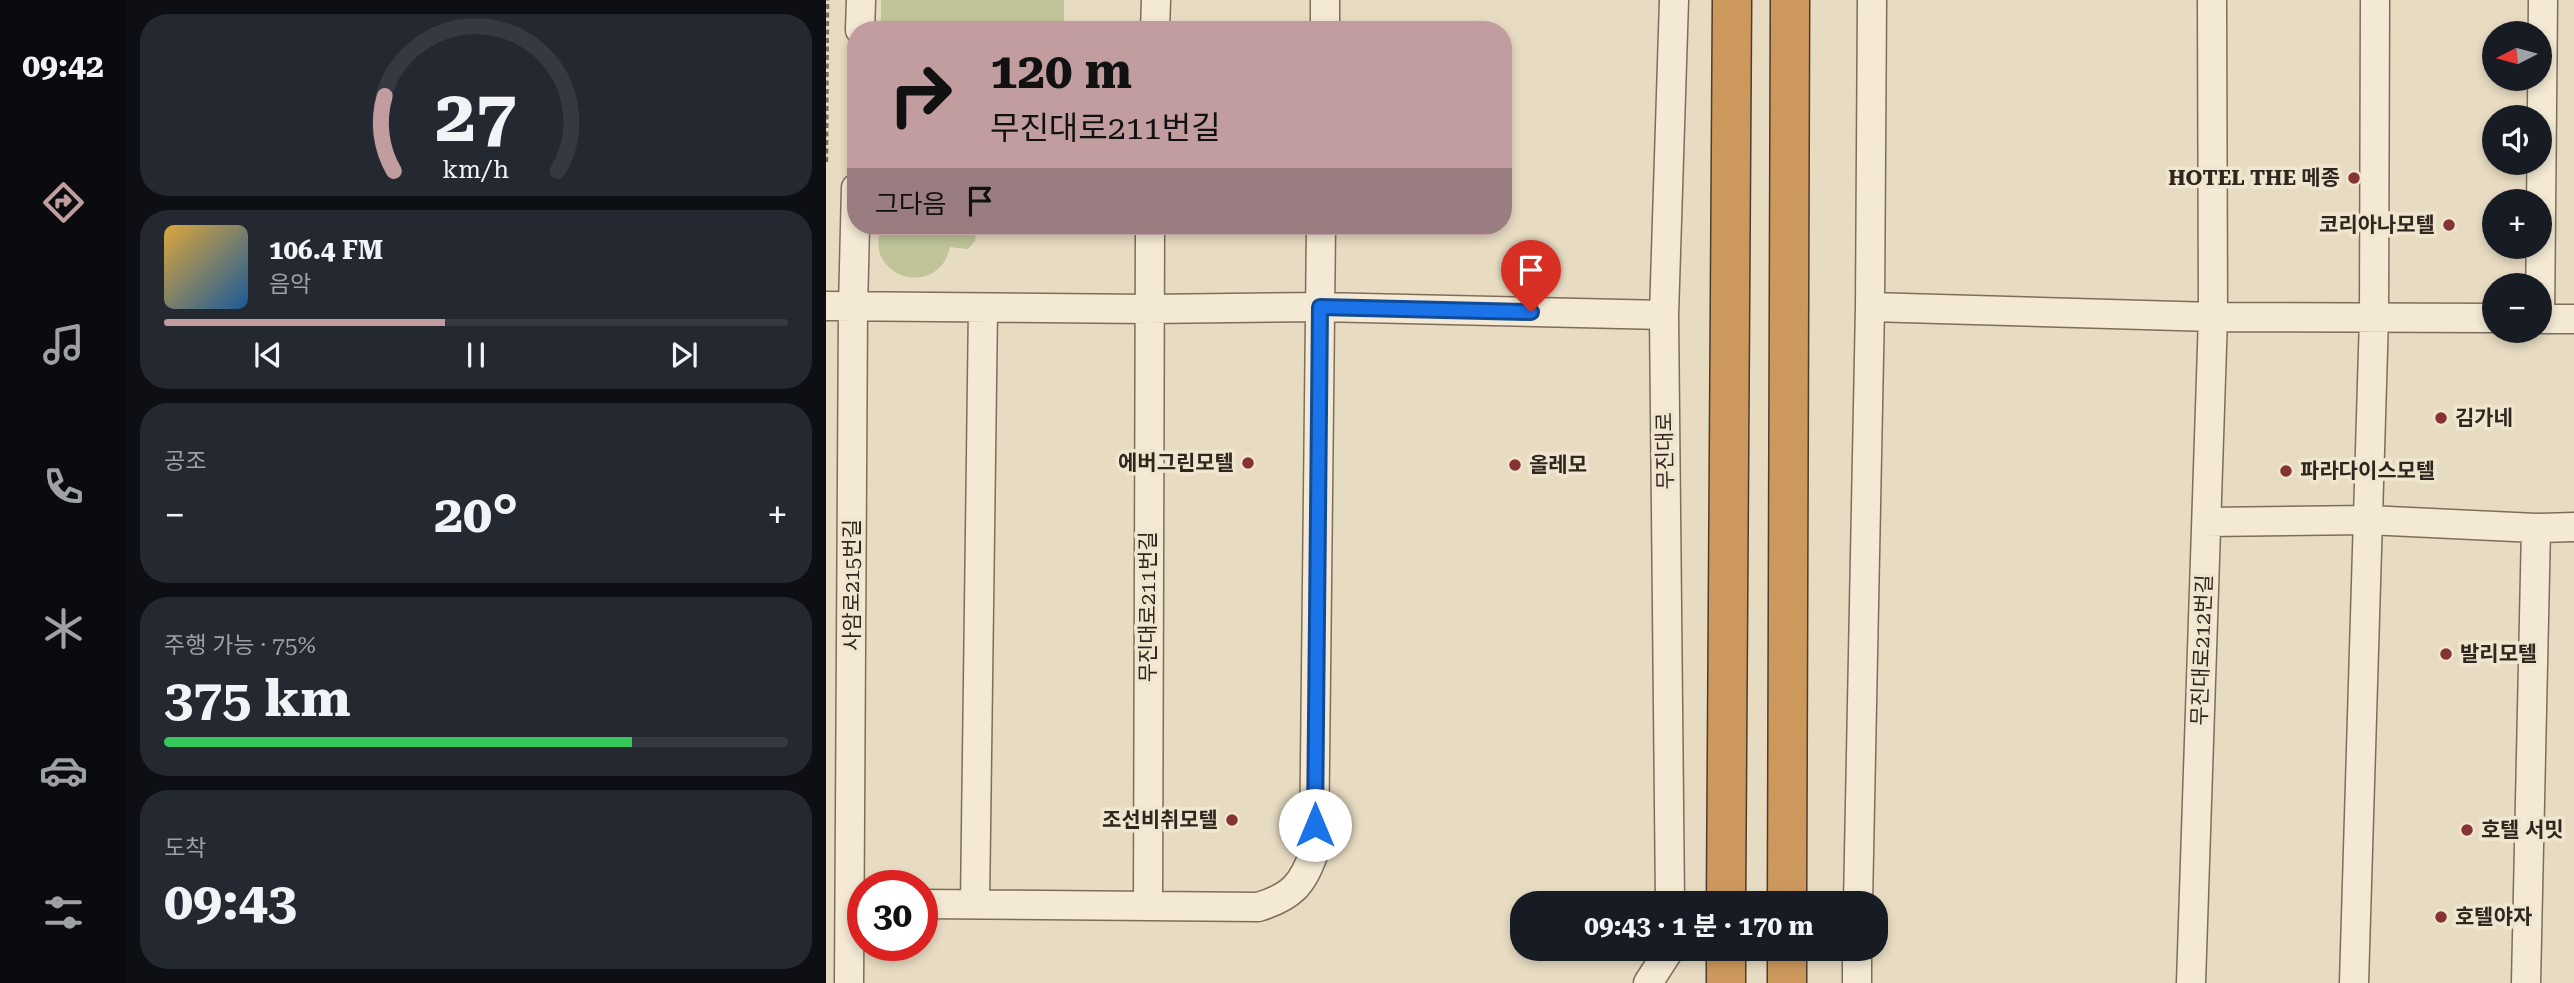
<!DOCTYPE html>
<html lang="ko">
<head>
<meta charset="utf-8">
<style>
	body { margin:0; font-family:"Roboto Serif","Noto Sans KR",serif; background:#242831; color:#f1f3f6; height:100vh; display:flex; flex-direction:column; font-size:26px; white-space:nowrap }
	* { box-sizing:border-box; margin:0 }
	p { font-size:23px; color:#9ea1a6 }
	.icon { flex:none; width:38px; height:38px; fill:none; stroke:currentColor; stroke-width:2; stroke-linecap:round; stroke-linejoin:round }
	.map { position:relative; flex:1; overflow:hidden }
	.details { display:flex; flex-direction:column; gap:14px; padding:14px; background:#0d0f14; width:700px }
	.details>* { flex:none }
	.hud { position:absolute; left:21px; top:21px; width:665px; height:214px; border-radius:28px; box-shadow:0 4px 10px #0003; background:#c19da0; color:#111; overflow:hidden }
	.needle { width:46px; rotate:264deg }
	.fabs { position:absolute; left:1656px; top:21px; display:grid; gap:14px }
	.fabs a { display:grid; place-items:center; width:70px; height:70px; border-radius:50%; background:#171b24; box-shadow:0 4px 10px #0003; font-size:35px }
	.speed { position:absolute; left:21px; top:870px; display:flex; gap:14px; font-size:35px; font-weight:700; text-align:center }
	.speed>* { display:grid; place-content:center; width:91px; height:91px; border-radius:50%; background:#171b24; box-shadow:0 4px 10px #0003; line-height:1 }
	.speed .limit { border:10px solid #d22; background:#fff; color:#111 }
	.pin { position:absolute; display:grid; place-items:center; width:60px; height:60px; color:#fff; margin:-72px -30px; border-radius:50% 50% 50% 0; rotate:-45deg; box-shadow:0 0 7px #0007 }
	.pin .icon { rotate:45deg }
	.me { position:absolute; width:77px; margin:-38px; rotate:0deg; stroke-linejoin:round; filter:drop-shadow(0 0 5px #0008) }
	.turn { display:flex; align-items:center; gap:24px; height:147px; padding:0 28px; font-size:32px }
	.turn .icon { width:91px; height:91px; stroke-width:2.5 }
	.turn b { display:block; font-size:49px; line-height:60px }
	.then { display:flex; align-items:center; height:66px; padding:0 28px; background:#0003; gap:14px; font-size:26px }
	.big { font-size:52px; font-weight:700; line-height:1.1 }
	.details .card { flex:1; display:flex; flex-direction:column; justify-content:center; gap:10px; min-width:0; padding:0 24px; border-radius:28px; background:#242831 }
	.details .dial { align-items:center; gap:0 }
	.dial svg { height:182px; overflow:visible; fill:none; stroke:#363941; stroke-width:7; stroke-linecap:round; text-anchor:middle }
	.dial text { fill:#f1f3f6; stroke:none }
	.song { display:flex; align-items:center; gap:21px }
	.cover { width:84px; height:84px; border-radius:10px; background:linear-gradient(135deg,hsl(40 70% 55%),hsl(210 70% 35%)) }
	.played { height:7px; border-radius:4px; background:linear-gradient(90deg,#c19da0 45%,#363941 45%) }
	.keys { display:flex; justify-content:space-around; direction:ltr }
	.heat { display:flex; justify-content:space-between; align-items:center; font-size:38px; direction:ltr }
	.charge { height:10px; border-radius:5px; background:linear-gradient(90deg,#34c759 75%,#363941 0) }
	.trip { position:absolute; left:684px; top:891px; width:378px; height:70px; border-radius:28px; background:#171b24; box-shadow:0 4px 10px #0003; font-weight:700; line-height:70px; text-align:center }
	main { display:flex; flex:1; min-height:0 }
	.tab-bar { display:flex; flex-direction:column; width:126px; justify-content:space-around; align-items:center; background:#090b0e; color:#9ea1a6 }
	.tab-bar .icon { width:49px; height:49px }
	.tab-bar .current { color:#c19da0 }
	.tab-bar b { font-size:32px; color:#f1f3f6 }
	.map>svg:first-child { display:block }
	.green { fill:#c0c498 }
	.lines { fill:none; stroke-linecap:round; stroke-linejoin:round }
	.minor-casing { stroke:#7f6d5b; stroke-width:31 }
	.highway-casing { stroke:#4d3c2f; stroke-width:41 }
	.path { stroke:#7f6d5b; stroke-width:4.5; stroke-dasharray:5 3.5; stroke-linecap:butt }
	.minor { stroke:#f3e9d4; stroke-width:28 }
	.highway { stroke:#cd985c; stroke-width:38 }
	.route-casing { stroke:#114b97; stroke-width:18 }
	.route { stroke:#1a73e8; stroke-width:12 }
	.poi-dot { fill:#863336; stroke:#f0e6d0; stroke-width:2.5 }
	.labels { text-anchor:middle; stroke-width:7; stroke-linejoin:round; paint-order:stroke }
	.poi-label { font-size:21px; font-weight:bold; fill:#31261e; stroke:#f0e6d0; text-anchor:start }
	.street-label { font-size:21px; fill:#31261e; stroke:#f0e6d0 }
</style>
</head>
<body>
<main>
<nav class="tab-bar">
<b>09:42</b>
<svg class="icon current" aria-label="directions" viewBox="0 0 24 24"><path d="M12 3l9 9-9 9-9-9zM9 14v-3h6M13 9l2 2-2 2"/></svg>
<svg class="icon" aria-label="music" viewBox="0 0 24 24"><path d="M9 18V5l10-2v13"/><circle cx="6" cy="18" r="3"/><circle cx="16" cy="16" r="3"/></svg>
<svg class="icon" aria-label="phone" viewBox="0 0 24 24"><path d="M5 4h4l2 5-3 2q2 4 5 5l2-3 5 2v4C11 20 4 13 5 4z"/></svg>
<svg class="icon" aria-label="climate" viewBox="0 0 24 24"><path d="M12 3v18M4 7l16 10M4 17L20 7"/></svg>
<svg class="icon" aria-label="car" viewBox="0 0 24 24"><path d="M5 17H2v-5l4-1 3-4h7l3 4 3 1v5h-3M9 17h6M6 11h13"/><circle cx="7" cy="17" r="2"/><circle cx="17" cy="17" r="2"/></svg>
<svg class="icon" aria-label="filters" viewBox="0 0 24 24"><path d="M4 7h16M4 17h16"/><circle cx="9" cy="7" r="2"/><circle cx="15" cy="17" r="2"/></svg>
</nav>
<section class="details">
<div class="card dial"><svg viewBox="0 0 100 80">
<path d="M14 69A42 42 0 1 1 86 69"/>
<path d="M14 69A42 42 0 0 1 10 36" stroke="#c19da0"/>
<text x="50" y="56" font-size="32" font-weight="700">27</text>
<text x="50" y="72" font-size="11">km/h</text>
</svg></div>
<div class="card">
<div class="song"><i class="cover"></i><div><b>106.4 FM</b><p>음악</p></div></div>
<div class="played"></div>
<div class="keys"><svg class="icon" aria-label="previous" viewBox="0 0 24 24"><path d="M18 5L8 12l10 7zM5 5v14"/></svg><svg class="icon" aria-label="pause" viewBox="0 0 24 24"><path d="M8 5v14M16 5v14"/></svg><svg class="icon" aria-label="next" viewBox="0 0 24 24"><path d="M6 5l10 7-10 7zM19 5v14"/></svg></div>
</div>
<div class="card"><p>공조</p>
<div class="heat"><a>−</a><b class="big">20°</b><a>+</a></div>
</div>
<div class="card"><p>주행 가능 · 75%</p><b class="big">375 km</b><div class="charge"></div></div>
<div class="card"><p>도착</p><b class="big">09:43</b></div>
</section>
<div class="map">
<svg width="1748" height="983" viewBox="0 0 1748 983">
	<rect width="100%" height="100%" fill="#e7dbc2"/>
	<!-- green -->
	<path class="green" d="M55 0H238V30H55Z
		M54 226H149L151 228 149 241 142 249 124 247C122 254 120 261 114 267 96 286 63 278 54 254 51 244 53 235 54 226Z"/>
	<g class="lines">
		<defs>
			<path id="minor" d="M34 30 35 0
				M329 30 330 0
				M499 30V0
				M0 306 322 309 494 307 838 315
				M1044 307 1387 317 1668 318
				M1713 319H1748
				M1714 319 1717 0
				M1381 522 1542 520 1710 528
				M844 903 838 315 848 0
				M1032 903 1044 307 1046 0
				M96 904 432 907C465 897 477 885 488 852L495 226
				M149 904 157 308
				M322 906 324 226
				M23 983 27 307 30 188
				M822 983 844 949
				M1031 983V948
				M1365 983 1387 317 1386 0
				M1528 983 1548 317 1549 0
				M1700 983 1710 528 1748 527"/>
			<path id="highway" d="M900 903 906 0
				M961 903 964 0
				M900 948V983
				M961 948V983"/>
		</defs>
		<!-- minor casing -->
		<use href="#minor" class="minor-casing"/>
		<!-- highway casing -->
		<use href="#highway" class="highway-casing"/>
		<!-- path -->
		<path class="path" d="M0 162 1 0"/>
		<!-- minor -->
		<use href="#minor" class="minor"/>
		<!-- highway -->
		<use href="#highway" class="highway"/>
	</g>
	<g class="lines">
		<defs>
			<path id="route" d="M489 825 494 307 705 312"/>
		</defs>
		<!-- route casing -->
		<use href="#route" class="route-casing"/>
		<!-- route -->
		<use href="#route" class="route"/>
	</g>
	<!-- markers -->
	<g class="poi-dot">
		<circle cx="1528" cy="178" r="7"/>
		<circle cx="1623" cy="225" r="7"/>
		<circle cx="1615" cy="418" r="7"/>
		<circle cx="422" cy="463" r="7"/>
		<circle cx="689" cy="465" r="7"/>
		<circle cx="1460" cy="471" r="7"/>
		<circle cx="1620" cy="654" r="7"/>
		<circle cx="406" cy="820" r="7"/>
		<circle cx="1641" cy="830" r="7"/>
		<circle cx="1615" cy="917" r="7"/>
	</g>
	<g class="labels">
		<!-- poi labels -->
		<g class="poi-label">
			<text x="1514" y="185" text-anchor="end">HOTEL THE 메종</text>
			<text x="1609" y="232" text-anchor="end">코리아나모텔</text>
			<text x="1629" y="425">김가네</text>
			<text x="408" y="470" text-anchor="end">에버그린모텔</text>
			<text x="703" y="472">올레모</text>
			<text x="1474" y="478">파라다이스모텔</text>
			<text x="1634" y="661">발리모텔</text>
			<text x="392" y="827" text-anchor="end">조선비취모텔</text>
			<text x="1655" y="837">호텔 서밋</text>
			<text x="1629" y="924">호텔야자</text>
		</g>
		<!-- street labels -->
		<g class="street-label">
			<text transform="translate(839 451) rotate(-91)" y="7">무진대로</text>
			<text transform="translate(26 585) rotate(-90)" y="7">사암로215번길</text>
			<text transform="translate(322 607) rotate(-90)" y="7">무진대로211번길</text>
			<text transform="translate(1376 650) rotate(-88)" y="7">무진대로212번길</text>
		</g>
	</g>
</svg>
<div class="fabs">
<a><svg class="needle" viewBox="-14 -14 28 28"><path d="M0-13l5 13h-10z" fill="#e53935"/><path d="M0 13l5-13h-10z" fill="#9ea1a6"/></svg></a>
<a><svg class="icon" aria-label="sound" viewBox="0 0 24 24"><path d="M4 9h4l5-4v14l-5-4H4zM17 9q2 3 0 6"/></svg></a>
<a>+</a>
<a>−</a>
</div>
<div class="speed"><div class="limit">30</div></div>
<div class="pin" style="left:705px;top:312px;background:#d93025"><svg class="icon" aria-label="arrive" viewBox="0 0 24 24"><path d="M6 21V4h12l-3 4 3 4H6"/></svg></div>
<svg class="me" style="left:489px;top:825px" viewBox="-20 -20 40 40"><circle r="19" fill="#fff"/><path d="M0-13L10 11 0 6-10 11z" fill="#1a73e8"/></svg>
<div class="trip">09:43 · 1 분 · 170 m</div>
<div class="hud">
<div class="turn"><svg class="icon" aria-label="right" viewBox="0 0 24 24"><path d="M7 20v-9h11M14 6l5 5-5 5"/></svg><div><b>120 m</b>무진대로211번길</div></div>
<div class="then">그다음<svg class="icon" aria-label="arrive" viewBox="0 0 24 24"><path d="M6 21V4h12l-3 4 3 4H6"/></svg></div>
</div>
</div>
</main>
</body>
</html>
